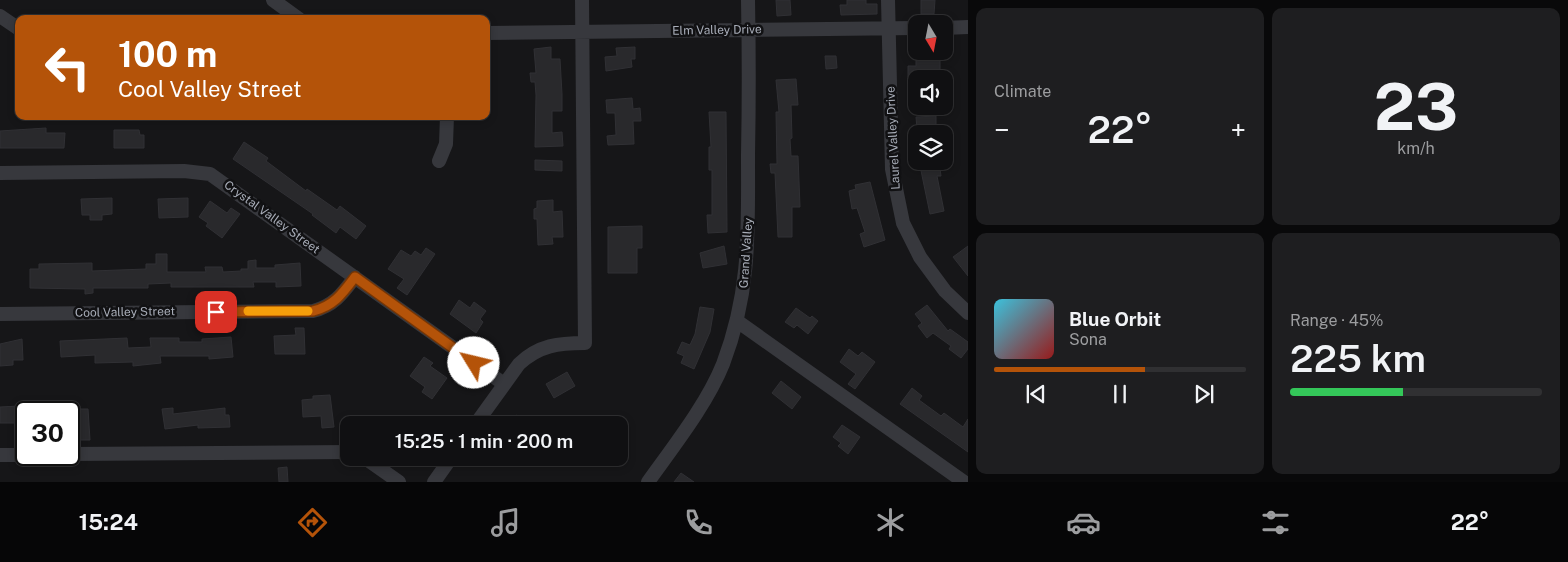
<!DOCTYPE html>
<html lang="en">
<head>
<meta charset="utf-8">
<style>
	body { margin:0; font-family:"Public Sans",sans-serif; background:#1e1e20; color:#f1f3f6; height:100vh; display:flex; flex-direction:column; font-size:19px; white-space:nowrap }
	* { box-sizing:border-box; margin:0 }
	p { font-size:16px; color:#9c9d9f }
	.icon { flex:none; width:28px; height:28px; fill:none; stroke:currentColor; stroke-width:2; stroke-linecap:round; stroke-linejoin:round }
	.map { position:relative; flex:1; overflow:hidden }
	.sheet { display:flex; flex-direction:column; gap:8px; padding:8px; background:#09090a; width:600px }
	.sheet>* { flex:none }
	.top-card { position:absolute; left:15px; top:15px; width:475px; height:105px; border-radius:10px; box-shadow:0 2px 8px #0003,0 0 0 1px #303032; background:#b45309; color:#fff; overflow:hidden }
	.needle { width:32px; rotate:170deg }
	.buttons { position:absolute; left:908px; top:15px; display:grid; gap:10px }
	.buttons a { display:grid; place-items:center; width:45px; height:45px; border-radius:10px; background:#101012; box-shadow:0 2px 8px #0003,0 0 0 1px #303032; font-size:25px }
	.speed { position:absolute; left:15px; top:401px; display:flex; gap:10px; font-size:25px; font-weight:700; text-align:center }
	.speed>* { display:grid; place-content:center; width:65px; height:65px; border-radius:50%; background:#101012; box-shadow:0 2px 8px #0003,0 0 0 1px #303032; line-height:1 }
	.speed .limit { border:2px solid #111; border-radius:8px; background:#fff; color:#111 }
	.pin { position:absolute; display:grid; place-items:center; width:42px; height:42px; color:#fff; margin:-21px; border-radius:10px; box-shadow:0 2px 8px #0006 }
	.me { position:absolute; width:55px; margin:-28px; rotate:306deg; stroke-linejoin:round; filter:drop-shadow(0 0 4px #0008) }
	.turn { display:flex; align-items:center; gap:18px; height:105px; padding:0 20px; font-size:22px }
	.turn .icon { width:65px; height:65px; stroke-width:2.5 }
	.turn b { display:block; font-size:35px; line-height:42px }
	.big { font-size:38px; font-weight:600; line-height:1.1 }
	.sheet .tile { flex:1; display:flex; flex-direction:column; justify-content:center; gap:8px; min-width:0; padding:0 18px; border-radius:10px; background:#1e1e20 }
	.sheet .dial { align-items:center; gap:0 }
	.dial b { font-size:65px; line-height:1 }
	.song { display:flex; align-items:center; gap:15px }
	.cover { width:60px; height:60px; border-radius:8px; background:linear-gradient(135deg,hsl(190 70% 55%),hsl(0 70% 35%)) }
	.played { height:5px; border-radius:2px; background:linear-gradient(90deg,#b45309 60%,#303032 60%) }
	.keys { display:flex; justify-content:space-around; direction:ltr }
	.heat { display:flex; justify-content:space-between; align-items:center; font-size:28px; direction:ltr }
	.charge { height:8px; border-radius:4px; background:linear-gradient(90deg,#34c759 45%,#303032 0) }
	.sheet .tiles { flex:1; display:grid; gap:8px; grid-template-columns:repeat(2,1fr) }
	.trip { position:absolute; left:340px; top:416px; width:288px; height:50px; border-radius:10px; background:#101012; box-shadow:0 2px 8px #0003,0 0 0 1px #303032; font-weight:600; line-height:50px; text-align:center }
	.tabs { display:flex; height:80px; justify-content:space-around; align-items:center; background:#060607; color:#9c9d9f }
	.tabs .icon { width:35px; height:35px }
	.tabs .on { color:#b45309 }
	.tabs b { font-size:22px; color:#f1f3f6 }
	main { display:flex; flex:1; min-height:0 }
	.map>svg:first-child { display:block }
	.building { fill:#29292c; stroke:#303034 }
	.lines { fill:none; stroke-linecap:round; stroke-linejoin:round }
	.minor { stroke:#37383d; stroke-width:14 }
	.route-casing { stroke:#753606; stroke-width:12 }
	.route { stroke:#b45309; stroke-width:9 }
	.slow { stroke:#f59e0b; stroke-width:9 }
	.labels { text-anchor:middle; stroke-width:5; stroke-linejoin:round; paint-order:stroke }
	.street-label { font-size:12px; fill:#a8adb8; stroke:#111113 }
</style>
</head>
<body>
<main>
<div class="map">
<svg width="968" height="482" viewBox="0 0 968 482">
	<rect width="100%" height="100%" fill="#161618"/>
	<!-- building -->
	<path class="building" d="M776 0H790L791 15 777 16Z
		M847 0H866V4H877V14L841 15 840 5H847Z
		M921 0H935L934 14H921Z
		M551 47V59H560L562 94V111H552V133L562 132 563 146 535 147 536 95 535 82H531L530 73H536L534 49Z
		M635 47V59H631L632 67 606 71 605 57 617 56 616 48Z
		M916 51H935V54H940V76L908 77V66H916Z
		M825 56H836L837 68 826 69Z
		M796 79 798 105H791L792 138 790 139 791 156H798L800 207H792V237H778L775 173H771L770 164H777L776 112H779L776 80Z
		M632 98 633 109 640 108 641 121H633L634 144 608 145 607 136 616 135 615 113H607L606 100Z
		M709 112H726L727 232 708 233 707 215H712V170H709V147H711Z
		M936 116V134H922L921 129H917L916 117Z
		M46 128V133H65L64 148H0V131Z
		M114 130H139L140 135H144V148H114Z
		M244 142 268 158 266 161 306 191 307 189 337 210 340 206 366 226 356 239 340 227 336 233 312 215 313 214 233 159Z
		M535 160 562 161V171L535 170Z
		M919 161H939L941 176H937L944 211 930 214Z
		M870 182 885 240 864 247 860 234 865 232 857 208 852 209 849 191 856 189 855 185Z
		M112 198V214L102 215V220H90V215H82L81 199Z
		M188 198V217L159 218 158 199Z
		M553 200V212L562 211 563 237H552L553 244 538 245 537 219H534V209L537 208V201Z
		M210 201 227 213 231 208 240 214 222 238 206 226 208 223 199 217Z
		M642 226V248H637V273H608V227Z
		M724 246 727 264 703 268 700 253Z
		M968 246V276L953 257Z
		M426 248 435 254 407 295 397 288 404 279 388 269 401 250 411 256 415 251 421 255Z
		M156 254H167V272H206L205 267H222L223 272 241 271V269H248V261L256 260V268H275V265L300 263 301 286 276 287V282H253L254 287H171V283L148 284V288H93V293L85 294V289L30 288V269H39V264L92 263V271L146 269V264H156Z
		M459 300 470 308 474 302 486 311 480 319 483 322 476 333 450 314Z
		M927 305 948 331 950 329 968 342V349L961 358 949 349 951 346 933 333 927 338 918 326 922 323 915 314Z
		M700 307 714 309 710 332 694 369 681 363 684 356 677 353 682 342 690 345 695 334Z
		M796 308 810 318 812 316 818 321 808 334 797 325 794 328 785 322Z
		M295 328H304L305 354H275L274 336 296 335Z
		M231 337 233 357 209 359V356H160L161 363 133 366V362L95 363V355L61 357 60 341 127 338 128 348 151 347 150 338H179V342H202V339Z
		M22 339 23 360H13V365L0 366V344Z
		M849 349 858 356 862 352 875 362 855 389 848 384 856 374 840 362Z
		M424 357 433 363 430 366 447 378 432 399 422 392 425 387 410 376Z
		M567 372 575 386 554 398 546 384Z
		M781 381 801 397 792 409 772 393Z
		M912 388 922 396 919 400 941 416 944 413 963 427 968 419V452L900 404Z
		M330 395 334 427 322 428 321 416 303 417 302 400 313 399V396Z
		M20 406V413H26V423H0V407Z
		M173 408V414L225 408V415H229L230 427 198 428V425L165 429 162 409Z
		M73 409H88L90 440H79V429L69 430V411Z
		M516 415 533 425H510Z
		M842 425 860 437 848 454 838 446 841 443 833 437Z
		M287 467 288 482H279L278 468Z
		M681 473 694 482H674Z"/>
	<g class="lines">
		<!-- minor -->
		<path class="minor" d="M273 0 299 19
			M888 0 892 169 903 223 920 257 945 291 968 313
			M0 16 19 29
			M944 28 968 27
			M486 33 916 28
			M439 161 446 144 447 116
			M0 173 184 171 210 174 504 384
			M0 314 313 311C334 306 343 293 355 277
			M737 321 964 482
			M475 425 519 364C539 345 559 343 585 343L582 0
			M69 454 349 452
			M0 455H26
			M365 458 399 482
			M434 482 451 458
			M648 482C673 447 707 404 723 364 751 291 748 231 748 155 749 103 749 52 748 0"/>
	</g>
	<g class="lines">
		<defs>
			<path id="route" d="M216 312 313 311C334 306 343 293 355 277L474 363"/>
		</defs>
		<!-- route casing -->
		<use href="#route" class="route-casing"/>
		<!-- route -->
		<use href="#route" class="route"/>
		<!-- slow -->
		<path class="slow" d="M248 311H308"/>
	</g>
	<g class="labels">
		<!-- street labels -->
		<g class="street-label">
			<text transform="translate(717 30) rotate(-1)" y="4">Elm Valley Drive</text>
			<text transform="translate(893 138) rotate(-93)" y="4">Laurel Valley Drive</text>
			<text transform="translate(272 217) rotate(36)" y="4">Crystal Valley Street</text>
			<text transform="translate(746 253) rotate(-86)" y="4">Grand Valley</text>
			<text transform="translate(125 312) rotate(-1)" y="4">Cool Valley Street</text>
		</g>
	</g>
</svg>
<div class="buttons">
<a><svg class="needle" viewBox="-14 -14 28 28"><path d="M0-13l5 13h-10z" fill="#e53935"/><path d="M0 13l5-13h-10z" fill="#9c9d9f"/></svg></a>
<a><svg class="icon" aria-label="sound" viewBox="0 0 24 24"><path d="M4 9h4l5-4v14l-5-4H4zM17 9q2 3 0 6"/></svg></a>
<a><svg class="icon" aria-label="layers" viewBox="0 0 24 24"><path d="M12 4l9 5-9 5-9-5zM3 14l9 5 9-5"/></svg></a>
</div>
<div class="speed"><div class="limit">30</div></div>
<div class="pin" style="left:216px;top:312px;background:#d93025"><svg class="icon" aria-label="arrive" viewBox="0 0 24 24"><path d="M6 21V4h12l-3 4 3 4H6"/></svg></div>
<svg class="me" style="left:474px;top:363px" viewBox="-20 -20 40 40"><circle r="19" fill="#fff"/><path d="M0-13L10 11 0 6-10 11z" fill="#b45309"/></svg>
<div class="trip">15:25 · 1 min · 200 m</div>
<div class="top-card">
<div class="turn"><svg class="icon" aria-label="left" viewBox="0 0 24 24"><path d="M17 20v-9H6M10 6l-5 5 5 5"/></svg><div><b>100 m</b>Cool Valley Street</div></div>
</div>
</div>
<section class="sheet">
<div class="tiles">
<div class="tile"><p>Climate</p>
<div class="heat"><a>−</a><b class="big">22°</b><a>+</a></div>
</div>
<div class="tile dial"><b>23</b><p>km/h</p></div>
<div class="tile">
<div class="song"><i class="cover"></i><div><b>Blue Orbit</b><p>Sona</p></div></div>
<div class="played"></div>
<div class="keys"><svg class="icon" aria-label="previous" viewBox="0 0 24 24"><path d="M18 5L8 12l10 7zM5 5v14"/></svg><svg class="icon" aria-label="pause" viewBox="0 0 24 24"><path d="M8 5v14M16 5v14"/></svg><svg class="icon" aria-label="next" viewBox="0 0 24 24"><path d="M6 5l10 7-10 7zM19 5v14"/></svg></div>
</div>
<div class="tile"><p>Range · 45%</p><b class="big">225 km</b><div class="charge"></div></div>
</div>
</section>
</main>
<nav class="tabs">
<b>15:24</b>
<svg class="icon on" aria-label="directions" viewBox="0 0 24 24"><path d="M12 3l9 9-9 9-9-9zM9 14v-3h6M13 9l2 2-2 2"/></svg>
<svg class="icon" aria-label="music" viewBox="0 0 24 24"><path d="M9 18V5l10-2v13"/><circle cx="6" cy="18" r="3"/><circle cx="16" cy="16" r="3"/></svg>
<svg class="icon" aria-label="phone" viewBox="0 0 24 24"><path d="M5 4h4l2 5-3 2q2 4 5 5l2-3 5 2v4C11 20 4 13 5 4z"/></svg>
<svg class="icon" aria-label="climate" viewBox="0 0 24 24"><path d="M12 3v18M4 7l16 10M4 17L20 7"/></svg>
<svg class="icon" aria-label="car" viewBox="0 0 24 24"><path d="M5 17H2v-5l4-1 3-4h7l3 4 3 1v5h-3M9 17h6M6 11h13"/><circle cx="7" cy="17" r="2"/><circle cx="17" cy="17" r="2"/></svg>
<svg class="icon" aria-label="filters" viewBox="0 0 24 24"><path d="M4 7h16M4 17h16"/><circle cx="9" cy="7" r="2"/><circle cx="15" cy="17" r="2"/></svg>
<b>22°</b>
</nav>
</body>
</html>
